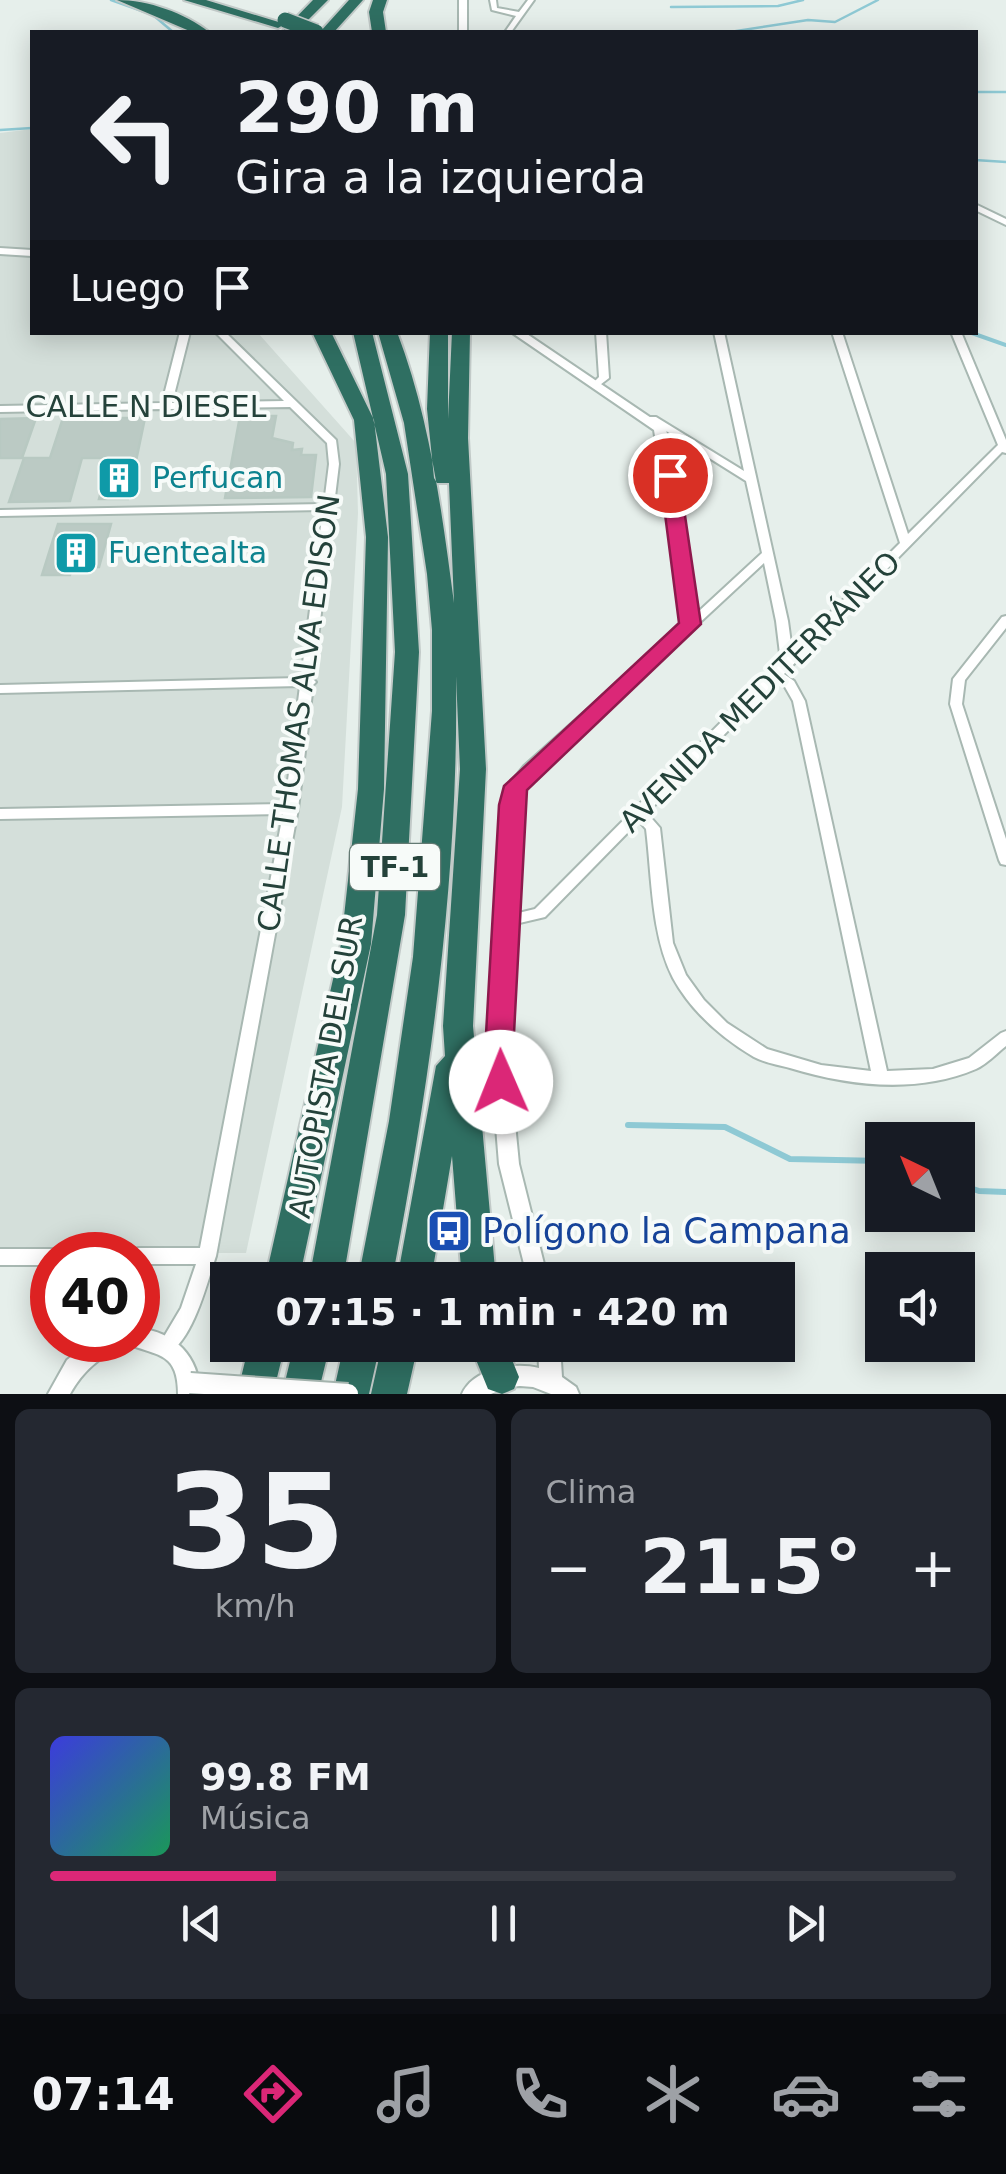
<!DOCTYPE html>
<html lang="es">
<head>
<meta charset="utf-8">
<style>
	body { margin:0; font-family:"DejaVu Sans",sans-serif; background:#242831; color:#f1f3f6; height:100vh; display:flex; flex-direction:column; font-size:38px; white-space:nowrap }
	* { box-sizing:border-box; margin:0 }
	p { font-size:32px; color:#9ea1a6 }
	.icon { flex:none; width:55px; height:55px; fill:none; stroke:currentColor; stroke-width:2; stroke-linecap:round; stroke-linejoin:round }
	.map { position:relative; height:1394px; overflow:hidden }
	.details { display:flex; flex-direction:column; gap:15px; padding:15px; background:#0d0f14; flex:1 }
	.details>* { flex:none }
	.hud { position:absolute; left:30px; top:30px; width:948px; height:305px; border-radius:0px; box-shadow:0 5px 25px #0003; background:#171b24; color:#f1f3f6; overflow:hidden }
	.needle { width:65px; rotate:317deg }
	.buttons { position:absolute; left:865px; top:1122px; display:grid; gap:20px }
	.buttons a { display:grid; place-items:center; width:110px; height:110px; border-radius:0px; background:#171b24; box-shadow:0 5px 25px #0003; font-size:50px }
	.speed { position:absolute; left:30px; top:1232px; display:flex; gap:20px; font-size:50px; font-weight:700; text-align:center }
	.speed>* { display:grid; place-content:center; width:130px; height:130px; border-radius:50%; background:#171b24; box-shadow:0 5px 25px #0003; line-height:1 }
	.speed .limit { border:15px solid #d22; background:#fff; color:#111 }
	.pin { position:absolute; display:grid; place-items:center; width:85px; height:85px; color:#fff; margin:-42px; border:5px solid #fff; border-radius:50%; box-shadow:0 2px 10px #0007 }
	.me { position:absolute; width:110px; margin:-55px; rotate:359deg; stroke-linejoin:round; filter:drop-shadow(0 0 8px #0008) }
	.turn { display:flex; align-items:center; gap:35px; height:210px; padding:0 40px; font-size:45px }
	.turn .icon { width:130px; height:130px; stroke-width:2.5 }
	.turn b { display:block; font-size:70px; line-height:85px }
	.then { display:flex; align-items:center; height:95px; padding:0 40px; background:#0003; gap:20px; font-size:38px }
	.big { font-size:75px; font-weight:800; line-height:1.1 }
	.details .tile { flex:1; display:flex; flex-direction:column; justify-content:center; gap:15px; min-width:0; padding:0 35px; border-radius:15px; background:#242831 }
	.details .dial { align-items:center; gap:0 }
	.dial b { font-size:130px; line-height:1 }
	.song { display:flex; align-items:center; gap:30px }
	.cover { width:120px; height:120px; border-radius:15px; background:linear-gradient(135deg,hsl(240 70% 55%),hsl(150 70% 35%)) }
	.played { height:10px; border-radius:5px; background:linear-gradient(90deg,#db2777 25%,#363941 25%) }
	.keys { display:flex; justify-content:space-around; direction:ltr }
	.heat { display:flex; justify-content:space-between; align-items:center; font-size:55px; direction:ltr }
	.details .tiles { flex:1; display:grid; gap:15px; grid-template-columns:1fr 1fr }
	.tile:last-child { grid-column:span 2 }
	.trip { position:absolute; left:210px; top:1262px; width:585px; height:100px; border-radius:0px; background:#171b24; box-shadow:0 5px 25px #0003; font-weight:800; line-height:100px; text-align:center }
	.tab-bar { display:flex; height:160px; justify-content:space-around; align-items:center; background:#090b0e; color:#9ea1a6 }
	.tab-bar .icon { width:70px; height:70px }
	.tab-bar .selected { color:#db2777 }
	.tab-bar b { font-size:45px; color:#f1f3f6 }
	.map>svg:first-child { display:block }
	.built { fill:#d4dfda }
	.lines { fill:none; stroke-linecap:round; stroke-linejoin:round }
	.stream-far2 { stroke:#8ec9d4; stroke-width:2.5 }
	.stream-far1 { stroke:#8ec9d4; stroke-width:4 }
	.stream { stroke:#8ec9d4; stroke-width:6 }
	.building { fill:#bbcac4; stroke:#b8c9c2; stroke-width:2.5 }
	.minor-casing { stroke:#a8b8b2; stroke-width:4 }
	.tertiary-casing { stroke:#a8b8b2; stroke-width:4 }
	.motorway-casing { stroke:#c2cac8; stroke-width:4 }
	.minor { fill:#fff; fill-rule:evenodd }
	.tertiary { fill:#fff; fill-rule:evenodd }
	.motorway { fill:#2f6f62; fill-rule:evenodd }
	.tertiary-bridge-casing { stroke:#a8b8b2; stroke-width:24; stroke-linecap:butt }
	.motorway-bridge-casing { stroke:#c2cac8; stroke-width:18; stroke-linecap:butt }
	.tertiary-bridge { stroke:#fff; stroke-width:20 }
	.motorway-bridge { stroke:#2f6f62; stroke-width:15 }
	.route { fill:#db2777; stroke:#8e194d; stroke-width:2.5 }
	.labels { text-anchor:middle; stroke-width:8; stroke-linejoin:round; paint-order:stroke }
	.shield { fill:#f7fbf9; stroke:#637a73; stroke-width:2.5 }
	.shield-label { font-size:28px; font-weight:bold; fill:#24423a }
	.street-label { font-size:30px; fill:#24423a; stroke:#f7fbf9 }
	.culture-label { font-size:30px; fill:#0d838f; stroke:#f7fbf9; text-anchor:start }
	.near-transit-label { font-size:35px; fill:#164399; stroke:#f7fbf9; text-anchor:start }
</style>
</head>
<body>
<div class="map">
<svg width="1006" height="1394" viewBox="0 0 1006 1394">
	<rect width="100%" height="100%" fill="#e6efeb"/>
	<!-- built -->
	<path class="built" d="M32 129V332L258 333 356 443 358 513 342 807 246 1253H0V133Z"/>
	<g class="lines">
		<!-- stream-far2 -->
		<path class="stream-far2" d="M111 0 153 15 173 32
			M671 7 778 6 803 0
			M730 32 808 20 835 22 878 0
			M975 92H1006
			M0 130 32 128
			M975 160 1006 162"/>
		<!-- stream-far1 -->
		<path class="stream-far1" d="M969 332 1006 345"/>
		<!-- stream -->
		<path class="stream" d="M628 1125 725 1127 790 1159 882 1161
			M958 1184 979 1191 1006 1192"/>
	</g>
	<!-- building -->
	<path class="building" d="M240 416H276L272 438 293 443 292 450 302 449 301 455H316L311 497 225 498Z
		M36 418 22 458H0V419Z
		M63 418H145L128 499H99L110 458H82L70 501 9 502 24 458H50Z
		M58 524H111L99 567 72 568 70 575H42Z"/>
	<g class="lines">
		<defs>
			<path id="minor" d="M490 0H496L497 8 519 12 528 0H534L511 32H505L516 16 492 10Z
				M975 204 1006 219V225L975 210Z
				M0 248 32 250V256L0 254Z
				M180 332H190L172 403 284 401 215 332H225L336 440 339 464 313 679 316 682 313 685 298 809 216 1256C207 1283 193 1340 168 1353L162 1351 159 1345 181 1308 196 1264H138V1255H130L132 1251 138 1248H200L283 814 0 819V809L285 804 300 686 0 693V685L301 678 323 510 0 516V510L324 504 329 464 327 443 290 407 170 409 166 411 162 409 0 412V406L162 403Z
				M596 332H606L609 378 596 388 591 385 599 377Z
				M714 332H724L788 621 792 651 900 543 832 332H842L908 534 998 445 951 332H961L1006 440V453L1002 452 784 674 794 681 805 701 887 1071 933 1069 969 1058 1001 1033 1006 1031V1046C997 1053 987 1064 976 1069 917 1094 849 1086 790 1068 778 1065 765 1063 754 1057 722 1038 691 1011 673 978 651 935 652 878 646 829L639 821 545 917 507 926 502 925 500 921 502 917 535 909 781 662 776 621 764 563 695 627H687L685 624 762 553 746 481 647 419 648 417H656L744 471ZM777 681 785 687 793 701 871 1071 821 1065 767 1049 727 1023 704 1000 686 975 673 943 660 828 647 813Z
				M1006 616V628L965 680 962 704 1006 839V865L1001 864 999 860 950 704 953 679 1002 617Z
				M0 1249H52L58 1252 60 1255H52V1265H0Z"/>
			<path id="tertiary" d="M459 0H467V32H459Z
				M511 332H524L666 428 698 624 536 774 523 788 519 805 508 1052 519 1164 548 1280H528L499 1164 490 1052 503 805 508 786 524 766 684 623 654 430Z
				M138 1328C175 1332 199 1356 200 1394H178C178 1354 160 1356 130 1345L128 1340H138Z
				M92 1340H126L123 1347C99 1357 83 1371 70 1394H48L67 1360Z
				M538 1345H560L562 1377 576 1387 579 1394H551L533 1387 520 1386 508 1387 491 1394H462C474 1368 514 1362 539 1368Z"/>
			<path id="motorway" d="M117 0C148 0 185 13 209 32H192Z
				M184 0H206L285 24 278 28Z
				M313 0H328L296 32H282Z
				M349 0H363L334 32H320Z
				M373 0H387L383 12 386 32H372L369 12Z
				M312 332H331L374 420 388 537 384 789 371 944 299 1280H265L341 944 358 789 366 537 354 420Z
				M353 332H372L408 474 419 652 405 915 343 1280H309L377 915 395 652 386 474Z
				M378 332H397C430 418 442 513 454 603L449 483H437L434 478 427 409 430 332H448V419L452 332H470L468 438 486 769 473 1026 496 1280H462L452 1156 431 1280H397L436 1066 445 1056 443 1026 460 769 456 676C459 879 430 1081 392 1280H358L389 1121 413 957 432 711V630L427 574 404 423Z
				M249 1345H285L273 1394H237Z
				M294 1345H330L318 1394H282Z
				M344 1345H380L369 1394H333Z
				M382 1345H418L407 1394H371Z
				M470 1345H506L519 1377 514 1389 502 1394 488 1389Z"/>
		</defs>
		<!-- minor casing -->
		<use href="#minor" class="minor-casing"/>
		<!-- tertiary casing -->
		<use href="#tertiary" class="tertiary-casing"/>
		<!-- motorway casing -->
		<use href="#motorway" class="motorway-casing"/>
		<!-- minor -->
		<use href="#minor" class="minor"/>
		<!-- tertiary -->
		<use href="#tertiary" class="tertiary"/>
		<!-- motorway -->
		<use href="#motorway" class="motorway"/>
		<defs>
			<path id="tertiary-bridge" d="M190 1383 348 1394"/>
			<path id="motorway-bridge" d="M285 20 316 32"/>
		</defs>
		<!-- tertiary-bridge casing -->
		<use href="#tertiary-bridge" class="tertiary-bridge-casing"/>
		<!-- motorway-bridge casing -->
		<use href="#motorway-bridge" class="motorway-bridge-casing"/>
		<!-- tertiary-bridge -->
		<use href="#tertiary-bridge" class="tertiary-bridge"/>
		<!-- motorway-bridge -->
		<use href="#motorway-bridge" class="motorway-bridge"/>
	</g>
	<!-- route -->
	<path class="route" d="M670 469 679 475 701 624 527 790 513 1052 515 1082 511 1090 501 1093 491 1090 485 1052 499 805 504 786 679 623 660 475Z"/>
	<!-- icons -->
	<defs>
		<symbol id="building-square" viewBox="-11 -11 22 22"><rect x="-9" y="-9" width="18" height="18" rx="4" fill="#0f9aa8" stroke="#f7fbf9"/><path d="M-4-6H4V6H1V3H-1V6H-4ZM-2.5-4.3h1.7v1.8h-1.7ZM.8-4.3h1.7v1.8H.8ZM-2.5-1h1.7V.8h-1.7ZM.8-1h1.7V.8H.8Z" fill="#fff"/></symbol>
		<symbol id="bus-square" viewBox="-11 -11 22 22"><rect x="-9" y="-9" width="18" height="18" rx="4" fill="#1a4fb4" stroke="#f7fbf9"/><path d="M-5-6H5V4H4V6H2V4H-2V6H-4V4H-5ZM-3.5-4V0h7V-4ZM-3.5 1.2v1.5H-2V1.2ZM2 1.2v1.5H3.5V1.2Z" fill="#fff"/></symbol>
	</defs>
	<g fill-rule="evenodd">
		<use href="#building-square" x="94" y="453" width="50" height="50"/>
		<use href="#building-square" x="51" y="528" width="50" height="50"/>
		<use href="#bus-square" x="424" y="1206" width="50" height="50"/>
	</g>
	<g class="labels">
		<!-- shield labels -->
		<rect class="shield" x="350" y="844" width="90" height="46" rx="8"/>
		<g class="shield-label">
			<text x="395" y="877">TF-1</text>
		</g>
		<!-- street labels -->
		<g class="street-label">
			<text x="146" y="417">CALLE N DIESEL</text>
			<text transform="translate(760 692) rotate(-45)" y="10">AVENIDA MEDITERRÁNEO</text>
			<text transform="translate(299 713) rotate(-82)" y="10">CALLE THOMAS ALVA EDISON</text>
			<text transform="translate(326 1067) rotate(-80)" y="10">AUTOPISTA DEL SUR</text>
		</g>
		<!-- culture labels -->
		<g class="culture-label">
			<text x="152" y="488">Perfucan</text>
			<text x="108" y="563">Fuentealta</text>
		</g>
		<!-- near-transit labels -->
		<g class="near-transit-label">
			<text x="482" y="1243">Polígono la Campana</text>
		</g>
	</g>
</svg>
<div class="buttons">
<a><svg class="needle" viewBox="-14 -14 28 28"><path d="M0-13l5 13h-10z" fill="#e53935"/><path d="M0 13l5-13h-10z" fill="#9ea1a6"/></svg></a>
<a><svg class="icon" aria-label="sound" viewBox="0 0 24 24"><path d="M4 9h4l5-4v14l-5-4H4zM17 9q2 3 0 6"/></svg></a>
</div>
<div class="speed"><div class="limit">40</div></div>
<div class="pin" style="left:670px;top:475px;background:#d93025"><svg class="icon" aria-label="arrive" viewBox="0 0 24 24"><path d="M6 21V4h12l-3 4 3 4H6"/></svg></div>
<svg class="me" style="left:501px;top:1082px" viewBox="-20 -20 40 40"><circle r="19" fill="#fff"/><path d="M0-13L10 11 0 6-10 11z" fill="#db2777"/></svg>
<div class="trip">07:15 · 1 min · 420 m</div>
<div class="hud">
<div class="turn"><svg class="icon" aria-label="left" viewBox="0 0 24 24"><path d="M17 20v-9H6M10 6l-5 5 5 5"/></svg><div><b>290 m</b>Gira a la izquierda</div></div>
<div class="then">Luego<svg class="icon" aria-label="arrive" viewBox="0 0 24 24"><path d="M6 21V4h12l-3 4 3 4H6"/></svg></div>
</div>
</div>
<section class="details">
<div class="tiles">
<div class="tile dial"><b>35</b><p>km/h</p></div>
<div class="tile"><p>Clima</p>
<div class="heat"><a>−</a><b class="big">21.5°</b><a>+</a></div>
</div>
<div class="tile">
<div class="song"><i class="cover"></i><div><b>99.8 FM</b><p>Música</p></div></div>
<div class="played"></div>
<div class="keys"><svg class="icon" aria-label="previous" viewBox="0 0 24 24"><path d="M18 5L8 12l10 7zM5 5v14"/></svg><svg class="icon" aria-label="pause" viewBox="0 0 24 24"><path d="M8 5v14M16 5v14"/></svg><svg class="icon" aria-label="next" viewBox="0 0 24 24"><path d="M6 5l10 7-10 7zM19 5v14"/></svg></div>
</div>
</div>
</section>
<nav class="tab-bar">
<b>07:14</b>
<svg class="icon selected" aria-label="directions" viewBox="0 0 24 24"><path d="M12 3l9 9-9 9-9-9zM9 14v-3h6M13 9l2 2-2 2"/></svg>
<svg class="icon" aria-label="music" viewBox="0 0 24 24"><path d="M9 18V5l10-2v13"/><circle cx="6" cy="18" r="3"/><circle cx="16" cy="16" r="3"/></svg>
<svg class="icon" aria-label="phone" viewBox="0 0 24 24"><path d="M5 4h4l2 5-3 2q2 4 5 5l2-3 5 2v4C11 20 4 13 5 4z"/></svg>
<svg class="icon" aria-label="climate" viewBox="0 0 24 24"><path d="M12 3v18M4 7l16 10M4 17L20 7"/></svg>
<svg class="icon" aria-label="car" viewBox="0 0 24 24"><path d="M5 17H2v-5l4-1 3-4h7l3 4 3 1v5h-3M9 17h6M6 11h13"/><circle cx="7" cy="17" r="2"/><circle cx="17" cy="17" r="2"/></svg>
<svg class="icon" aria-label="filters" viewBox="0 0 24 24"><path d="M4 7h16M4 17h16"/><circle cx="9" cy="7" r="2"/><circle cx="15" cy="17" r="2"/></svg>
</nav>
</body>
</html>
